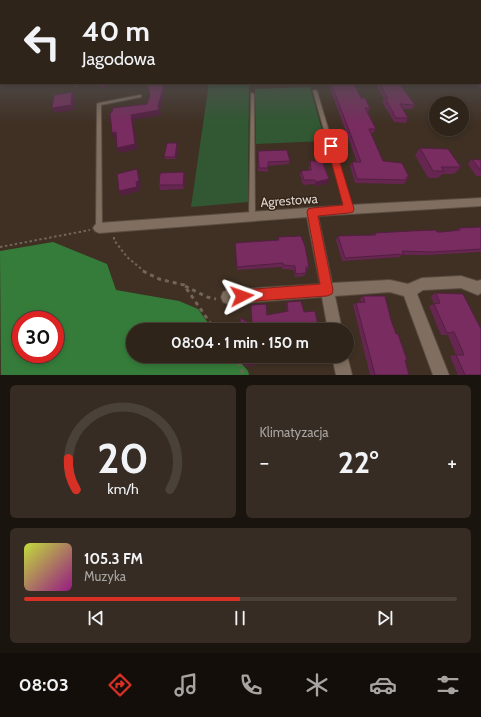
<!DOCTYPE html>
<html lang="pl">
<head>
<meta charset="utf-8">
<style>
	body { margin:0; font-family:Cabin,sans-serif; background:#372c23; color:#f1f3f6; height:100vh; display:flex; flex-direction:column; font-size:15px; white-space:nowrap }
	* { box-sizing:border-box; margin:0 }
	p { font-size:13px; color:#a7a4a2 }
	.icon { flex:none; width:22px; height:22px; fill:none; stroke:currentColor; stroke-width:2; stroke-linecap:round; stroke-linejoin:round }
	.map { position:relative; height:375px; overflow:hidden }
	.panel { display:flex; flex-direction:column; gap:10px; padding:10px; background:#1a140e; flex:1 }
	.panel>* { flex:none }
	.top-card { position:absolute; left:0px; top:0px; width:481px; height:84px; box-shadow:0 2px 6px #0003,0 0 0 1px #4a4139; background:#2f241a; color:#f1f3f6; overflow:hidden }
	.tools { position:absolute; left:429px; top:96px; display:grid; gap:8px }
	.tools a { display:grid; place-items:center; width:40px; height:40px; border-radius:50%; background:#2f241a; box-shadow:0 2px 6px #0003,0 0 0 1px #4a4139; font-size:20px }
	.speed { position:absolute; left:12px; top:311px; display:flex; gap:8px; font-size:20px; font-weight:700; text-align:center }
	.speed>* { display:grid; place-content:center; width:52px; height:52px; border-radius:50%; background:#2f241a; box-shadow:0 2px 6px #0003,0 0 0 1px #4a4139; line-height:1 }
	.speed .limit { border:6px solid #d22; background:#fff; color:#111 }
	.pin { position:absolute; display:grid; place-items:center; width:34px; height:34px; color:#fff; margin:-17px; border-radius:8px; box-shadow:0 2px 6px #0006 }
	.me { position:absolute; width:44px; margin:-22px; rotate:86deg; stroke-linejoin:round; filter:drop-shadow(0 0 3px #0008) }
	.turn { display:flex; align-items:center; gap:14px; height:84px; padding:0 16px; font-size:18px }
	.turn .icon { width:52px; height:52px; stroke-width:2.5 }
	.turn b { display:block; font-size:28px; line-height:34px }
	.big { font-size:30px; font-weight:700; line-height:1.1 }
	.panel .card { flex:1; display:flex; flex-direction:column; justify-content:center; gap:6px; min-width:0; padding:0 14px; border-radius:6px; background:#372c23 }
	.panel .dial { align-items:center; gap:0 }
	.dial svg { height:104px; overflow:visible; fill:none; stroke:#4a4139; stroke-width:7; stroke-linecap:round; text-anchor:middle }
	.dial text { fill:#f1f3f6; stroke:none }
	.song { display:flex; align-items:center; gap:12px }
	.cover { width:48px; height:48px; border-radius:6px; background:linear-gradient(135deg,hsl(70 70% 55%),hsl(310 70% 35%)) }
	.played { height:4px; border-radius:2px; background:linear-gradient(90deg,#d93025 50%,#4a4139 50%) }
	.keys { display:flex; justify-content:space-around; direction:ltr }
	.heat { display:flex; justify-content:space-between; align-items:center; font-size:22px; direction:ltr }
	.panel .tiles { flex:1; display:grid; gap:10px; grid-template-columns:1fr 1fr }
	.card:last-child { grid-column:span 2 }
	.trip { position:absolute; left:126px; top:323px; width:228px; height:40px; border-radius:20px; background:#2f241a; box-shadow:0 2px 6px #0003,0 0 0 1px #4a4139; font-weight:700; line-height:40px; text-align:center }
	.dock { display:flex; height:64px; justify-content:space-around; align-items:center; background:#130e0a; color:#a7a4a2 }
	.dock .icon { width:28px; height:28px }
	.dock .current { color:#d93025 }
	.dock b { font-size:18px; color:#f1f3f6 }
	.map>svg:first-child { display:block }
	.green { fill:#315833 }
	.forest { fill:#357c3a; fill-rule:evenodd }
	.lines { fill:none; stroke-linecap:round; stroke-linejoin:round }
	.lane-casing { stroke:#594c41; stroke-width:2 }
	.street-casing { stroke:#594c41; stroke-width:2 }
	.path-far2 { stroke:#716458; stroke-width:1.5; stroke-dasharray:2 2; stroke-linecap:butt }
	.path-far1 { stroke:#716458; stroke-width:2; stroke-dasharray:2.5 2.5; stroke-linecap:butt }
	.path { stroke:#716458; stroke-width:3; stroke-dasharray:4 4; stroke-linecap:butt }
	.lane { fill:#806f60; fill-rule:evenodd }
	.street { fill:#806f60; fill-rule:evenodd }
	.wall { fill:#672652 }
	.shaded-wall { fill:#541f42 }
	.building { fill:#782c5f; stroke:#541f42 }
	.route { fill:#d93025; stroke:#8d1f18 }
	.labels { text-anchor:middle; stroke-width:3; stroke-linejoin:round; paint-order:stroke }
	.street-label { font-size:13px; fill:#ddd3cb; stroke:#352619 }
</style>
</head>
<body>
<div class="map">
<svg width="481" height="375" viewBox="0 0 481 375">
	<rect width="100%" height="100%" fill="#3f3023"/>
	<!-- green -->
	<path class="green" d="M209 83H249L248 202 191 207Z
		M310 87 325 141 256 144 255 89Z"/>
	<!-- forest -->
	<path class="forest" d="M53 242 107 264 116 290 179 301 198 309 213 330H133V356H235L248 371 249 375H1L0 251ZM21 320H55V354H21Z"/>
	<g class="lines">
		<defs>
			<path id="lane" d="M314 90 317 91 352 209 351 211H347L346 209 313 91Z
				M251 93 254 94 255 217 254 219H250L249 217Z
				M140 95H141V97L101 105 102 228 101 230H97L96 228 97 104 99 103Z"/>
			<path id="street" d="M481 198V206L318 216 332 283 390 280 408 284 422 278 461 276 477 281 481 280V293L478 295 461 288 423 290 417 294 449 375H433L404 296 390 292 335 296 342 330H328L322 297 228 304 223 302 221 297 223 292 228 290 320 284 307 217 99 233 95 231 93 228 95 225 99 223 349 205Z
				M347 355 352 375H336L332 356H347Z"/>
		</defs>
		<!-- lane casing -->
		<use href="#lane" class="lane-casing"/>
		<!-- street casing -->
		<use href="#street" class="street-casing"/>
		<!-- path-far2 -->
		<path class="path-far2" d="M73 83 76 87"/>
		<!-- path-far1 -->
		<path class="path-far1" d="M114 237V240L127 257 145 272
			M0 247 90 230"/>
		<!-- path -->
		<path class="path" d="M143 271 159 279 184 285 215 330
			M185 286 207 297 216 299
			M233 356 241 367 243 375"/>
		<!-- lane -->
		<use href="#lane" class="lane"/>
		<!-- street -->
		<use href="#street" class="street"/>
	</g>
	<!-- wall -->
	<path class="wall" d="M480 70H481V89L475 83H480Z
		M97 83H111L104 88 99 86Z
		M328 83H354L361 98 370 108 368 112 376 129 373 133H371L383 161 409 177 404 184 355 183 350 166 352 162H357Z
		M375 83H399L415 105 412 109H403L408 118 406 123 394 122 382 102 384 99Z
		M177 143 178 145 176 159H165L164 157Z
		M420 148 461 167 454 174H442L438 178H428L415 155Z
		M258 151 290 161 289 164 268 166V172L258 171Z
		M472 159 481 160V176H476L468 164Z
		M310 161 327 184 314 186V184L303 185 300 175 301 171 309 170V166Z
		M185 177 184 189 160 190 159 185Z
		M481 227V252L428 255H402L400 257 342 261 336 240 338 236 373 235 375 233 437 232 455 231 459 228Z
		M278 237 309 267 307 270 306 271V273L304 276 295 277 294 270 282 269V267L237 270 235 243 277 241Z
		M436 293 481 375H458L450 356 456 355 448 335H441L429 306 434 304 431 296Z
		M363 296 391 320 396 334 407 360H405L409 375H370L353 305 356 303H361L360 299Z
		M287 302 304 312 252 324 251 305 267 315 287 312 286 305Z
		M243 356H270L256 357 257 364 256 365 244 366Z"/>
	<!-- shaded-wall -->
	<path class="shaded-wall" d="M102 83H111L104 88Z
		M164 85 165 90 160 110 161 115 133 120 137 149 119 153 117 148 131 115 158 106Z
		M72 92 75 96 74 110 55 113 52 108Z
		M116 132 118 137 114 138 112 133Z
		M177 143 178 145 176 159 175 157Z
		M137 169 139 174 141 186 139 187V191L121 196 119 191 136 182Z
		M184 172 185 177 184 189 183 185Z
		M329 179 327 184 314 186 316 182Z"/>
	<!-- building -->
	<path class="building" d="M480 70H481V78L480 77Z
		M147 83H163L164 85 158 106 159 110 131 115 135 144 117 148 116 132 112 133 110 113 112 112 113 108 147 104 150 95Z
		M331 83H354L361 98H365L370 108H365L376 129H369L383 161 402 163 409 177H406L407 180 357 179 352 162H361Z
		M379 83H399L415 105 400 104 408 118H396L385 98H388Z
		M72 92 71 105 52 108 54 95Z
		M167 143H177L175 157H164Z
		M420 148 448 149 461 167H441L444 171H433Z
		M287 150 290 161 268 162V168H259L258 151Z
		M472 159 481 160V171Z
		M310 161H322L329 179 316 182 315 180H304L301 171 311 170Z
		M137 169 139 181 136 182 137 187 119 191 117 174Z
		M184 172 183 185H159L160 173Z
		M481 227V249L432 252 402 251 404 254 345 258 338 236 376 235 375 233 411 231 436 230 437 232H442L460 230 459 228Z
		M301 236 305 246 309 267H306V273L296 274 295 266 283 265V263L237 267 235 243 279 240 278 237Z
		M436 293 463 294 481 329V375H465L456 355H464L454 332 447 333 434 304 440 303Z
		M363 296H385L391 320 396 334H398L407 360H405L409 375H375L356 303 365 302Z
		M301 301 304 312 315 311 319 330H241L240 318 252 324 251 305 266 304 267 315 288 311 287 302Z
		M243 356H256L257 364 244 365Z"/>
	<!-- sky -->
	<linearGradient id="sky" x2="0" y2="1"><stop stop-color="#231a13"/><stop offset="0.57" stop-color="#524e50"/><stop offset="1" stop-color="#524e50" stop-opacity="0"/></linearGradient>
	<rect width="481" height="123" fill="url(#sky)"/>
	<!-- route -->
	<path class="route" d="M331 143 335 146 354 209 353 212 349 213 318 216 333 290 332 294 327 296 242 302 238 300 236 296 238 292 242 290 320 284 307 212 308 209 312 208 343 205 327 146Z"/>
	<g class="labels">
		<!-- street labels -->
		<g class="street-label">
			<text transform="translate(289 200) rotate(-4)" y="5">Agrestowa</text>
		</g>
	</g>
</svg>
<div class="tools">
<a><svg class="icon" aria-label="layers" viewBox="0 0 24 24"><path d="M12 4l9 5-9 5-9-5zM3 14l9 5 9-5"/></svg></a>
</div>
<div class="speed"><div class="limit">30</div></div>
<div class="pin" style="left:331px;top:146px;background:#d93025"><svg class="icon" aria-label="arrive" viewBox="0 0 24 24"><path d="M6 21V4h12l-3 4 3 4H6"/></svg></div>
<svg class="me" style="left:242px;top:296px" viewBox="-20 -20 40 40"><path d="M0-17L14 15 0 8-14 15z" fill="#d93025" stroke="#fff" stroke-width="4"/></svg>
<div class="trip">08:04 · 1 min · 150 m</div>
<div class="top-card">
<div class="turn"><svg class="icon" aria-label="left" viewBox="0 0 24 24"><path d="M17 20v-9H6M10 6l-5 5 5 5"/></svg><div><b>40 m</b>Jagodowa</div></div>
</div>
</div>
<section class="panel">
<div class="tiles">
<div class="card dial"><svg viewBox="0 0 100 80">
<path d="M14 69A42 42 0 1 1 86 69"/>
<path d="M14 69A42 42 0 0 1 8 45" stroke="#d93025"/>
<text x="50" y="56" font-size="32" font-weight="700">20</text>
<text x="50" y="72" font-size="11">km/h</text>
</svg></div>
<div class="card"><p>Klimatyzacja</p>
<div class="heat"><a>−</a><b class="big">22°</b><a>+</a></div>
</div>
<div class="card">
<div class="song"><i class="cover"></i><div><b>105.3 FM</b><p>Muzyka</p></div></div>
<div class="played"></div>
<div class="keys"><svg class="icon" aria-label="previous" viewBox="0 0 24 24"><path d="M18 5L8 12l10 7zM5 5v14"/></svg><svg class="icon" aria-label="pause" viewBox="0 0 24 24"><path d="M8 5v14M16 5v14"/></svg><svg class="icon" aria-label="next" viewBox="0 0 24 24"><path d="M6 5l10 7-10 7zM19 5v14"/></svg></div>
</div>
</div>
</section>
<nav class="dock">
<b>08:03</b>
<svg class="icon current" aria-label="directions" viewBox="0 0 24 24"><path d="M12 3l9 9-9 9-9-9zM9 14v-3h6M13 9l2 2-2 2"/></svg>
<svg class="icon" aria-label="music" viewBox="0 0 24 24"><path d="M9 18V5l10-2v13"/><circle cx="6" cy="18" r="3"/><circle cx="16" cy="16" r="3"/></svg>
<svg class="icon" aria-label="phone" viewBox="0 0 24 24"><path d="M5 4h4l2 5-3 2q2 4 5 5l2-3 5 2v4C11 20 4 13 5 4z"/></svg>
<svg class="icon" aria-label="climate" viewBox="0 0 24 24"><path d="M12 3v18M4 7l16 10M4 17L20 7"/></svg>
<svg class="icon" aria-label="car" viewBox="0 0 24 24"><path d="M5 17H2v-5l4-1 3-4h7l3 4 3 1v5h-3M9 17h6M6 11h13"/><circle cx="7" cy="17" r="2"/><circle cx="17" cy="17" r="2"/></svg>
<svg class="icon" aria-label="filters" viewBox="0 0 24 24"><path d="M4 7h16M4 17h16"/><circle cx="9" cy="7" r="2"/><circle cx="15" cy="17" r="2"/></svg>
</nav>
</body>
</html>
